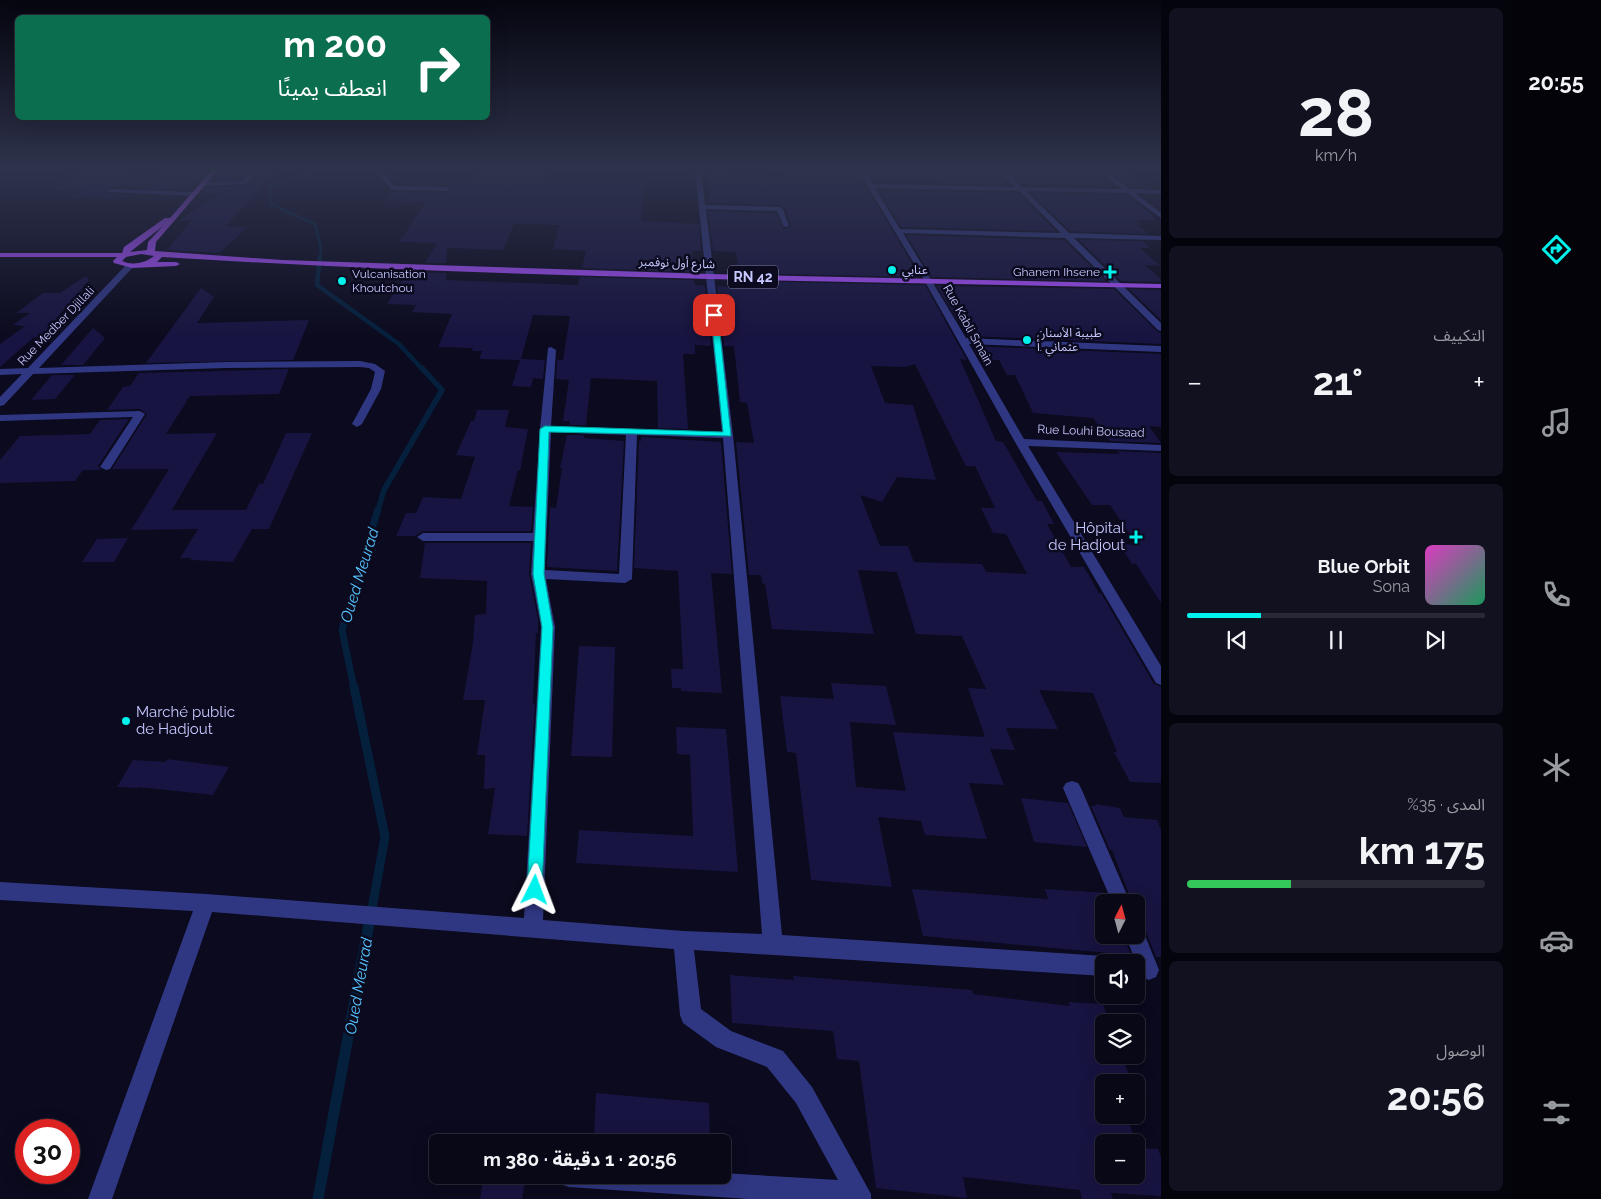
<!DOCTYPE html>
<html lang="ar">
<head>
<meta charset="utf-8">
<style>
	body { margin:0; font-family:Raleway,"Noto Sans Arabic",sans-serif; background:#11111f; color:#f1f3f6; direction:rtl; height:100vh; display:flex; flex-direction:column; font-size:19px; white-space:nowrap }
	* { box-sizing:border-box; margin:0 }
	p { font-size:16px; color:#989aa1 }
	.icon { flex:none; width:28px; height:28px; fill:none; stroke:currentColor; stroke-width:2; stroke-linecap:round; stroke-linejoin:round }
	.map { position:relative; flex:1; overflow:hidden; direction:ltr }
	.panel { display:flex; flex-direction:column; gap:8px; padding:8px; background:#04040c; width:350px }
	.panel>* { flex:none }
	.banner { position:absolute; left:15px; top:15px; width:475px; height:105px; border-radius:8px; box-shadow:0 5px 20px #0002,0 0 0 1px #292935; direction:rtl; background:#0b6e4f; color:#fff; overflow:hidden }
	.needle { width:32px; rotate:6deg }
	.buttons { position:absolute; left:1095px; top:894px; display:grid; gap:10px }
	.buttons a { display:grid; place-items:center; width:50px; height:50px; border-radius:8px; background:#080816; box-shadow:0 5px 20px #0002,0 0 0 1px #292935; font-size:25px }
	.speed { position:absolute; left:15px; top:1119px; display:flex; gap:10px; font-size:25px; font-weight:700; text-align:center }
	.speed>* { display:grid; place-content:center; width:65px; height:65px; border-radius:50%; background:#080816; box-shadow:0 5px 20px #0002,0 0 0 1px #292935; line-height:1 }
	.speed .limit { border:8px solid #d22; background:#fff; color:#111 }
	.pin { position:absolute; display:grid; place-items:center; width:42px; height:42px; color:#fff; margin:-21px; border-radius:10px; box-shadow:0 2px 8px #0006 }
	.me { position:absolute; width:55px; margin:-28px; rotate:3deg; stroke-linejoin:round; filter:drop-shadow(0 0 4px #0008) }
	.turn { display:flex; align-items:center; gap:18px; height:105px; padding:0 20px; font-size:22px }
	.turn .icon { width:65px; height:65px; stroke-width:2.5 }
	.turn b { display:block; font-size:35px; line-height:42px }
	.big { font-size:38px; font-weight:700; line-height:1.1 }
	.panel .card { flex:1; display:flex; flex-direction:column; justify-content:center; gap:8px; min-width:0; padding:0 18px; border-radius:8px; background:#11111f }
	.panel .dial { align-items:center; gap:0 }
	.dial b { font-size:65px; line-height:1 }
	.song { display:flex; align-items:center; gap:15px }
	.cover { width:60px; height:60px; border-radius:8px; background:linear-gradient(135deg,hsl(310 70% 55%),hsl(150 70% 35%)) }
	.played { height:5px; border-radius:2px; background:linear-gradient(90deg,#00f2ec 25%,#292935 25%) }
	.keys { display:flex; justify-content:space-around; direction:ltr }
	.heat { display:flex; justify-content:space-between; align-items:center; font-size:28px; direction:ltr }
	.charge { height:8px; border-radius:4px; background:linear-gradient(90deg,#34c759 35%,#292935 0) }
	.trip { position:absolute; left:429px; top:1134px; width:302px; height:50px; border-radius:8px; background:#080816; box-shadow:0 5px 20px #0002,0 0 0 1px #292935; font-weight:700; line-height:50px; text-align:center; direction:rtl }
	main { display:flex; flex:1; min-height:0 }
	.menu { display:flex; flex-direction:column; width:90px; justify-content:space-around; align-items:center; background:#030309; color:#989aa1 }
	.menu .icon { width:35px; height:35px }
	.menu .selected { color:#00f2ec }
	.menu b { font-size:22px; color:#f1f3f6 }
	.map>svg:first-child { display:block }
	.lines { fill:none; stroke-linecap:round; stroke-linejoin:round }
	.stream-far5 { stroke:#04203d; stroke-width:3 }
	.stream-far4 { stroke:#04203d; stroke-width:4.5 }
	.stream-far3 { stroke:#04203d; stroke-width:5.5 }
	.stream-far2 { stroke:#04203d; stroke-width:7 }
	.stream-far1 { stroke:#04203d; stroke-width:9 }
	.stream { stroke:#04203d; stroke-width:11 }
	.building { fill:#181441; fill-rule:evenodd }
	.minor { fill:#303782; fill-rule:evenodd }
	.primary { fill:#a74eff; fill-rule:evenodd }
	.route { fill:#00f2ec; stroke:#009d99 }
	.poi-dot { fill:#00f2ec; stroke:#0b0a1e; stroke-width:2 }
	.labels { text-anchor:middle; stroke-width:5; stroke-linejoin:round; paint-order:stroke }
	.far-street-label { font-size:12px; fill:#c7c8ff; stroke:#0b0a1e }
	.far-poi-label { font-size:12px; fill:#c7c8ff; stroke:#0b0a1e; text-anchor:start }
	.shield { fill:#0b0a1e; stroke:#8f8fbc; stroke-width:1 }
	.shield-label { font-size:14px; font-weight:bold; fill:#c7c8ff }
	.poi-label { font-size:15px; fill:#c7c8ff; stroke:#0b0a1e; text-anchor:end }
	.water-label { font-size:16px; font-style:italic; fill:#55c5ff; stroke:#0b0a1e }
</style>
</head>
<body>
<main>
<nav class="menu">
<b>20:55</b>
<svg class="icon selected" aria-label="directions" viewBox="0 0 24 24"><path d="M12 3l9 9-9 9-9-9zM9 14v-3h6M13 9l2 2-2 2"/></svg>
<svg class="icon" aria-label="music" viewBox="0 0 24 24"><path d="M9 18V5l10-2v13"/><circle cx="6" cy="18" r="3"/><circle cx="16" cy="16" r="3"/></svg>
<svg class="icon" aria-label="phone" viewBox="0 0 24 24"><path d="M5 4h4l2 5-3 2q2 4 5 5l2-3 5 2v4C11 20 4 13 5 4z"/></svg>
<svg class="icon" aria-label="climate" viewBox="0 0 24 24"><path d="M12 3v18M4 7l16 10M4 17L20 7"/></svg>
<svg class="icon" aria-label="car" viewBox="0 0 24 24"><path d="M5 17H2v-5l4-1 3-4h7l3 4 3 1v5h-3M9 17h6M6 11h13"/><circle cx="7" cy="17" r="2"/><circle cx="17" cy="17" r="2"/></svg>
<svg class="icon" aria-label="filters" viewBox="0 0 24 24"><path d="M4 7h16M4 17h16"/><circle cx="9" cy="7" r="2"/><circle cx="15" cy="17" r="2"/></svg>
</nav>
<section class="panel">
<div class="card dial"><b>28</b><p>km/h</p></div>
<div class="card"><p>التكييف</p>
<div class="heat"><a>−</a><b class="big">21°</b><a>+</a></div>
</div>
<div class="card">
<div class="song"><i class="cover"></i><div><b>Blue Orbit</b><p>Sona</p></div></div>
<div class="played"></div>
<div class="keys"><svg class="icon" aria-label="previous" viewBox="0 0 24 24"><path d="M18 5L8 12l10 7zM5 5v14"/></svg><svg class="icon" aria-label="pause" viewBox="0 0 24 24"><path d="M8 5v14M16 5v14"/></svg><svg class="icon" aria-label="next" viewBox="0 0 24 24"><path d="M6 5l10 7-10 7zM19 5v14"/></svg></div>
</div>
<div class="card"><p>المدى · 35%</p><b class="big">175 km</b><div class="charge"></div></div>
<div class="card"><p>الوصول</p><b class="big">20:56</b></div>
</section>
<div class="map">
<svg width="1161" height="1199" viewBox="0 0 1161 1199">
	<rect width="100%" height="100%" fill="#0b0a1e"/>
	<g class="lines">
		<!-- stream-far5 -->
		<path class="stream-far5" d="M319 170 269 187 272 205 315 224 321 249 320 259"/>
		<!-- stream-far4 -->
		<path class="stream-far4" d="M320 257 317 285 399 344 423 370"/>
		<!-- stream-far3 -->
		<path class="stream-far3" d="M378 510 384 490 442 390 422 368"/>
		<!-- stream-far2 -->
		<path class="stream-far2" d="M354 688 342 630 378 509"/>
		<!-- stream-far1 -->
		<path class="stream-far1" d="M354 687 385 837 371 914"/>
		<!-- stream -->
		<path class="stream" d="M318 1199 371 913"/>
	</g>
	<!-- building -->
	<path class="building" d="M80 170 145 172 209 170 192 190 111 187 106 191 109 194 129 195 124 198 69 197 82 190 53 189Z
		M220 170H251L241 179 212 180Z
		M263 170H278L226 226 248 227 219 253 167 250 192 220 178 221 218 194H200L205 188 246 186Z
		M478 170H549L545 179 644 180 641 221 699 224 701 251H692L694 272 582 268 586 251 553 249 560 225 514 224 503 250 447 248 446 263H425L437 243 399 242 426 202 384 201 393 192 448 193 453 190 448 185 401 184 406 179 470 180Z
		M708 170H728L729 175 769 176H782L780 170H856L920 277 739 273 736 252 713 251 708 211 776 213 783 229 789 228 791 225 785 208 780 205 708 203 710 190Z
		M866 170H996L1010 185 874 182Z
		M1008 170H1095L1116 187 1023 185Z
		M1108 170H1129L1153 188 1131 187Z
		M878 190 1018 193 1056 231 901 227Z
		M1031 193 1126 195 1149 212 1157 221 1135 220 1143 225H1137L1149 234 1070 231Z
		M906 235 1064 240 1106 281 932 277Z
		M1079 240 1143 241 1150 248H1140L1160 266 1145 265 1161 279V282L1121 281Z
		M420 272 446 273V280L578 285 580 277 694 280 695 285 705 286 711 346 695 345V354H683L688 429 658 428 657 381 591 378 586 425H569L570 421H563L569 380 556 379 557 360H563L570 316 533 315 521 359 545 360 543 379 533 378 531 387 512 386 520 360 479 359 482 351H472L473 348 438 347 452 314 412 312 416 305 387 304 404 278H417Z
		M86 276 89 280 77 294H85L63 310 42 337H34L0 367V344L25 326 13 325 30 313H16L43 293H60Z
		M740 281 925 285 967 360 960 359 996 441 1003 442 1037 501H1042L1054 524H1047L1071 567H1084L1099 593H1101L1154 684 1161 687V783L1130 782 1114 752H1117L1093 693 1039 690 1058 729 1006 728 1015 750 990 749 1004 785 969 783 987 839 925 835 921 821 878 817 892 887 811 880 796 753 787 752 780 696 834 699 831 683 886 686 896 725 850 722 856 787 906 791 893 732 985 737 968 688 986 689 962 636 916 634 897 572 858 570 874 634 772 629 765 584 762 583 761 575H749L736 442 754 443 747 403 740 402 734 346H724L717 286 741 288ZM915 364 966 466H975L995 508H981L993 533 1006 534 1027 574 986 572 982 564 914 562 908 546H880L860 495 882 502 897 477 936 480 913 405 885 403 871 366 906 367Z
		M937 286 1114 289 1157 331 1161 333V344L967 336Z
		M201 288 214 297 197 323 309 320 293 360 146 363Z
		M1129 289 1161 290V320Z
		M93 328 105 338 83 365H61Z
		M972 346 1161 354V427L1149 426 1161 443 1110 441 1093 418 1033 413 1015 375H1007L999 360H980Z
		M289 369 279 394 190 396 166 434 217 433 172 510H246L259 484H263L286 433H312L269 529H252L233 562 190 560 192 558H180L198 529 131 530 169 469H112L147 414 140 409 107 410 123 387 130 386 139 373Z
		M52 375H75L55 399 31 400Z
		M477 410H509L505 427 528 429 520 471 518 470 509 506 533 507 531 531H423L415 536H396L406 513H416L423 497 461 499 475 457 456 455 471 421H474Z
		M129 419 98 466 101 470H83L75 481 0 483V460L20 436 90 434 100 420Z
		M567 435H584V438L624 441 617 571 547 567 550 507 556 508 562 468H560Z
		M641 437 721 442 732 574 711 573 722 693 681 691V688H672L671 669H683L678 571 634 568 639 441H641Z
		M1117 451 1161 453V603L1136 564H1132L1119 544 1137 545 1110 505H1092L1056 452 1120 454Z
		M128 538 114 562H82L97 539Z
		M425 543H531L529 574 538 619V633H536L533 704H535L527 836 488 834 495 788 484 789 485 755H477L485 700H463L473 643 475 615 486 614 487 581 420 578Z
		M579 646 615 647 612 757 571 756Z
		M676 727 726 729 738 872 576 863 579 830 693 836 690 755 677 754Z
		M167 759 229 767 213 795 139 787 138 788 117 787 133 760 166 762Z
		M1021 798 1068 803 1087 847 1034 842Z
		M1096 804 1120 808 1124 817 1157 820 1161 830V957H1156L1144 927 1136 924V902H1132L1112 850H1110L1091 806H1096Z
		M912 889 1048 899 1045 889 1106 893 1110 902H1104V935H1123L1131 955 923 936Z
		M730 975 794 980 793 976 972 990 973 994 1070 1006 1068 1002 1103 1004 1109 1022H1104V1055H1121L1132 1082H1104V1115H1126L1136 1142H1104V1175H1136V1144L1138 1148 1158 1149 1161 1157V1196L1111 1193 1113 1199H1082L1080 1190 963 1177 967 1198 876 1188 859 1061 837 1059 833 1031 732 1023Z
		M596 1093 709 1103 710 1142H594Z
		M484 1175H526L522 1199H480Z"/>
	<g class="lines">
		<!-- minor -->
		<path class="minor" d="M254 170H261L246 184 203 186 200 184 203 182 242 181Z
			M375 170H381L394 186 448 187 451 189 448 191 392 190Z
			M695 170H701L705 205 780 207 783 209 789 226 784 227 777 211 706 209 733 435 782 935 1104 956 1111 959 1113 962H1104V976L694 950 701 1009 731 1031 783 1051 812 1087 871 1194V1199H749L569 1187 560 1184 557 1175H722V1173L838 1180 796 1103 767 1067 716 1047 683 1023 680 1015 674 949 212 912 112 1199H88L193 911 0 900V882L206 894 524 918 541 627 531 574 533 541H423L417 537 423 533H533L540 429 548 348 551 347 556 350 551 426 722 432ZM551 432 626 435 619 574 545 570ZM637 435 723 438 762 934 683 931 543 920 555 627 546 579 625 583 632 579Z
			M858 170H864L873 184 1015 187 998 170H1005L1022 187 1122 189 1097 170H1104L1130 189 1161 190V194L1135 193 1161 213V218L1127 193 1026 191 1069 233 1161 236V240L1074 238 1161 323V331L1158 330 1065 238 903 233 966 338 1161 346V352L969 344 1024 439 1161 445V451L1028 446 1161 666V685L1156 683 1015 442 924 280ZM875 188 1019 191 1061 233 900 229Z
			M111 189 194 192 197 194 194 196 109 192 108 191Z
			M127 264 134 266 39 368 226 362 360 361 375 364 385 371 381 389 362 424 357 427 352 424 371 389 375 372 369 368 360 367 226 368 33 374 4 405 0 406V397L22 374 0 375V369L28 368Z
			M140 411 145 414 110 469 106 470 100 467 133 417 0 421V415Z
			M1072 781 1078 783 1081 788 1130 902H1112L1063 788 1066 783Z
			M1136 926 1142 928 1159 970 1156 977 1149 980 1142 977 1125 935H1136Z"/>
		<!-- primary -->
		<path class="primary" d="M212 170H218L156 242 155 251 282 260 710 274 1161 284V288C828 281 495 278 162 257L157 262H176L180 264 176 266 132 268 114 263 113 261 117 257H0V253H122L124 247 165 218H170ZM163 226 148 242 147 250 130 252ZM141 254 154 256C145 263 133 266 122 261L126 257Z"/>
	</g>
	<!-- sky -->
	<linearGradient id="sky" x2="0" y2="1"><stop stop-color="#060610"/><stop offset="0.5" stop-color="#2e334c"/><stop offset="1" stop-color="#2e334c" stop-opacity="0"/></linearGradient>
	<rect width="1161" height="338" fill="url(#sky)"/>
	<!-- route -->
	<path class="route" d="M714 313 718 315 731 436 549 432 544 574 553 627 542 890 540 895 535 897 529 895 527 890 542 627 533 574 540 429 545 426 723 432 711 315Z"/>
	<!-- markers -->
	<g class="poi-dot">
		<circle cx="892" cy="270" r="5"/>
		<path d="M1107.5 264.5h5v5h5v5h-5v5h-5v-5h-5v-5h5z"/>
		<circle cx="342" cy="281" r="5"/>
		<circle cx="1027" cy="340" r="5"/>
		<path d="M1133.5 529.5h5v5h5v5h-5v5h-5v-5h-5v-5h5z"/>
		<circle cx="126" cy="721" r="5"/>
	</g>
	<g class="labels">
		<!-- far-street labels -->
		<g class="far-street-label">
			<text transform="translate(677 263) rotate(2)" y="4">شارع أول نوفمبر</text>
			<text transform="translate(968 325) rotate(61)" y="4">Rue Kabli Smain</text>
			<text transform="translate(56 326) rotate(-46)" y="4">Rue Medber Djillali</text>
			<text transform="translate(1091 431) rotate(2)" y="4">Rue Louhi Bousaad</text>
		</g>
		<!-- far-poi labels -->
		<g class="far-poi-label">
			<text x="902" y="274">عنابي</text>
			<text x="1100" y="276" text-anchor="end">Ghanem Ihsene</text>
			<text x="352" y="278">Vulcanisation<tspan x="352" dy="14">Khoutchou</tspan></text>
			<text x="1037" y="337">طبيبة الأسنان<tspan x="1037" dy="14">عثماني .أ</tspan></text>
		</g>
		<!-- shield labels -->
		<rect class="shield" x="728" y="265.5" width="50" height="23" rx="4"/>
		<g class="shield-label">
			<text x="753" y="282">RN 42</text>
		</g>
		<!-- poi labels -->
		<g class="poi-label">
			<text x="1125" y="533">Hôpital<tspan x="1125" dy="17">de Hadjout</tspan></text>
			<text x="136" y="717" text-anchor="start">Marché public<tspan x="136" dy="17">de Hadjout</tspan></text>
		</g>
		<!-- water labels -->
		<g class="water-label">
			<text transform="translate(359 575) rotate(-73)" y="6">Oued Meurad</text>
			<text transform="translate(358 986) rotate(-80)" y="6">Oued Meurad</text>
		</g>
	</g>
</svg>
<div class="buttons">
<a><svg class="needle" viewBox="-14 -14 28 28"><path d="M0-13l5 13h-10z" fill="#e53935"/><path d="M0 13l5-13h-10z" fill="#989aa1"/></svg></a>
<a><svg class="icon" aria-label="sound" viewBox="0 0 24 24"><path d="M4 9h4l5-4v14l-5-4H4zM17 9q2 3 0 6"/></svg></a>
<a><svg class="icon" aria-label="layers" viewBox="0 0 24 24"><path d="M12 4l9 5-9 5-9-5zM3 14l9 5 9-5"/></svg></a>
<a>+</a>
<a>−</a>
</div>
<div class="speed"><div class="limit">30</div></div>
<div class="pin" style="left:714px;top:315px;background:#d93025"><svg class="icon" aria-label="arrive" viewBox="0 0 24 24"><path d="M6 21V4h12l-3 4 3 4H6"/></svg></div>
<svg class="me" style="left:535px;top:890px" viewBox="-20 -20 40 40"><path d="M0-17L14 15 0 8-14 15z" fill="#00f2ec" stroke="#fff" stroke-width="4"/></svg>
<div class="trip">20:56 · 1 دقيقة · 380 m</div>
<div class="banner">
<div class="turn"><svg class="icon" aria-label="right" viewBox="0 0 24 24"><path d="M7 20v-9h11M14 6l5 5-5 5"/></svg><div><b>200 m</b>انعطف يمينًا</div></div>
</div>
</div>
</main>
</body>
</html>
